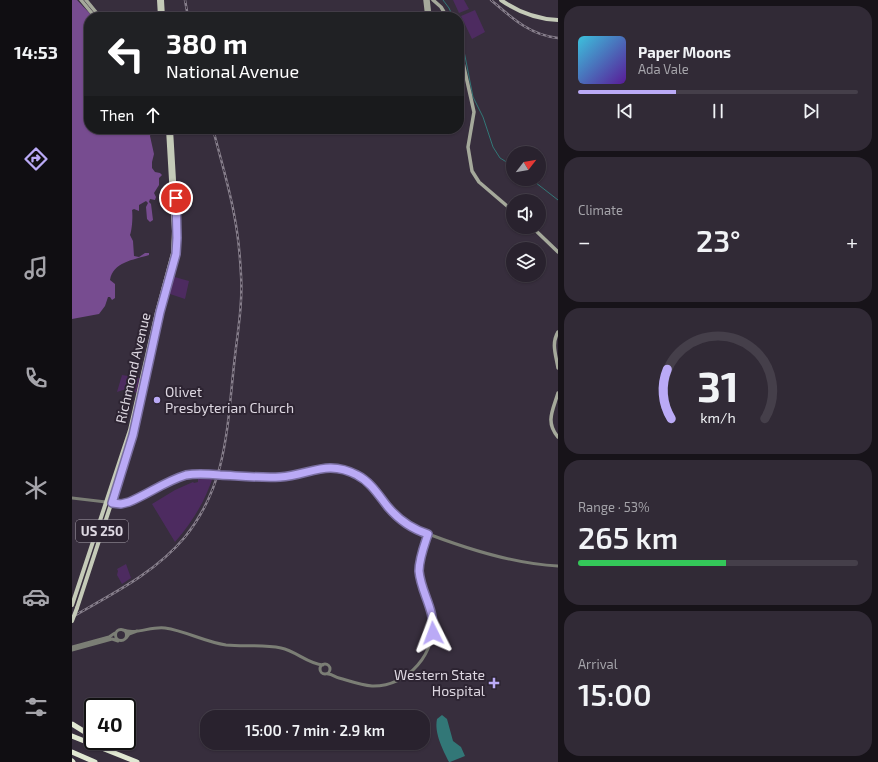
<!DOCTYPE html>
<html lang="en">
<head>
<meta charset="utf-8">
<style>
	body { margin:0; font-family:"Exo 2",sans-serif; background:#312a36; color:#f1f3f6; height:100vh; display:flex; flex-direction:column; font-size:15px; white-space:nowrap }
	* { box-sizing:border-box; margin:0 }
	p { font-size:13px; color:#a5a4aa }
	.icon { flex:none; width:22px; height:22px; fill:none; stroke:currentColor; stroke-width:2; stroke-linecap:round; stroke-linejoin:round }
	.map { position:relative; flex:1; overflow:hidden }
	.drawer { display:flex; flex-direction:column; gap:6px; padding:6px; background:#171319; width:320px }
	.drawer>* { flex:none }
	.banner { position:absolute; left:12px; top:12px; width:380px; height:122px; border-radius:16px; box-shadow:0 1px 3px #0004,0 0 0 1px #453f4a; background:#202124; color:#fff; overflow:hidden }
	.needle { width:26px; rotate:59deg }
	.tools { position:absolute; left:434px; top:146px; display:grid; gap:8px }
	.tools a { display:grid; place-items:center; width:40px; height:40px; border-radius:50%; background:#29222e; box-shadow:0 1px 3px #0004,0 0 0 1px #453f4a; font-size:20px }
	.speed { position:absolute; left:12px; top:698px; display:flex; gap:8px; font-size:20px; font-weight:700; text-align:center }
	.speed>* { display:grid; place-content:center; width:52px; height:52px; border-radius:50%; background:#29222e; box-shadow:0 1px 3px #0004,0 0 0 1px #453f4a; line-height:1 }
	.speed .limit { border:2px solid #111; border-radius:6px; background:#fff; color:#111 }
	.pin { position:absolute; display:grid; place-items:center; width:34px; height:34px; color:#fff; margin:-17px; border:2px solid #fff; border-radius:50%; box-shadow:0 1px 4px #0007 }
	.me { position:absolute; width:44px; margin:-22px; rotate:357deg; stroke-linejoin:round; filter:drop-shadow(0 0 3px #0008) }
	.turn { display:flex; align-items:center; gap:14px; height:84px; padding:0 16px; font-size:18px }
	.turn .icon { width:52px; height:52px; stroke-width:2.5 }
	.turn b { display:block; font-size:28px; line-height:34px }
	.then { display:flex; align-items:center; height:38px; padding:0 16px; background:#0003; gap:8px; font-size:15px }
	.big { font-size:30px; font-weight:600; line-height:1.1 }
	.drawer .card { flex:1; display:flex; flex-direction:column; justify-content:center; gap:6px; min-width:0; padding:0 14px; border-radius:16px; background:#312a36 }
	.drawer .dial { align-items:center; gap:0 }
	.dial svg { height:104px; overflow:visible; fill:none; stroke:#453f4a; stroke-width:7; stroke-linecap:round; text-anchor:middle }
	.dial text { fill:#f1f3f6; stroke:none }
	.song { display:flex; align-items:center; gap:12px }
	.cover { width:48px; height:48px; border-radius:6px; background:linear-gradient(135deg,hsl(190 70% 55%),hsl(270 70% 35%)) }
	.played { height:4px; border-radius:2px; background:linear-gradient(90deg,#baaaf6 35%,#453f4a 35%) }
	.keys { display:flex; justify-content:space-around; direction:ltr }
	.heat { display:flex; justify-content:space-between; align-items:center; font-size:22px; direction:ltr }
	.charge { height:6px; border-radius:3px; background:linear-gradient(90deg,#34c759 53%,#453f4a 0) }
	.trip { position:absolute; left:128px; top:710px; width:230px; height:40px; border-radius:16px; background:#29222e; box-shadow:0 1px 3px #0004,0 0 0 1px #453f4a; font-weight:600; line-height:40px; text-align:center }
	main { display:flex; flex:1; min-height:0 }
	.tab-bar { display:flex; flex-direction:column; width:72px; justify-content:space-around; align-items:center; background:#100e12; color:#a5a4aa }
	.tab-bar .icon { width:28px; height:28px }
	.tab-bar .active { color:#baaaf6 }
	.tab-bar b { font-size:18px; color:#f1f3f6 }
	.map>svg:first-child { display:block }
	.green { fill:#4d2b60 }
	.forest { fill:#774c90 }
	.water { fill:#327777 }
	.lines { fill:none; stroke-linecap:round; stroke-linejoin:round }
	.stream { stroke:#327777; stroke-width:1 }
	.tertiary { stroke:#7b7e75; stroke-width:3 }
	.secondary { stroke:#a5a99b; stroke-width:3.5 }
	.primary { stroke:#c4cab8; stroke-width:4 }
	.motorway { stroke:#e1e8d3; stroke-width:5 }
	.rail-casing { stroke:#877f8c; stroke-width:2.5 }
	.rail { stroke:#2d2432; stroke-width:1; stroke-dasharray:3; stroke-linecap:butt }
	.tertiary-bridge { stroke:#7b7e75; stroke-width:3 }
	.primary-bridge { stroke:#c4cab8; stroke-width:4 }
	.route-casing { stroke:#796ea0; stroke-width:10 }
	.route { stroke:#baaaf6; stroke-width:7 }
	.poi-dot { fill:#baaaf6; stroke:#2d2432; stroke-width:1.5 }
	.labels { text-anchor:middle; stroke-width:4; stroke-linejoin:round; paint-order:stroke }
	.shield { fill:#2d2432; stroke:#a8a1ac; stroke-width:1 }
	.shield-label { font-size:13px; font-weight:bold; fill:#ddd7e1 }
	.street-label { font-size:14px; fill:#ddd7e1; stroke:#2d2432 }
	.poi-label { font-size:14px; fill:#ddd7e1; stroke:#2d2432; text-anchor:start }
</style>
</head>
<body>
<main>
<nav class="tab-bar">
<b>14:53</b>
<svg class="icon active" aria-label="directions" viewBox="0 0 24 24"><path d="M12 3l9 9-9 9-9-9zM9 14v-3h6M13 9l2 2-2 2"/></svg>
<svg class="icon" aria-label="music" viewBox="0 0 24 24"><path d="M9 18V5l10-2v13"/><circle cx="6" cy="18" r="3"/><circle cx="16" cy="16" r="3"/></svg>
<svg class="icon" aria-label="phone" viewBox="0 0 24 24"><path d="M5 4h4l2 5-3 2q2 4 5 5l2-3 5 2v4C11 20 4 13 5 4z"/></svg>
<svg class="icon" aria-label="climate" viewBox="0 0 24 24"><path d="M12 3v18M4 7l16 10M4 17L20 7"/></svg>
<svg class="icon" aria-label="car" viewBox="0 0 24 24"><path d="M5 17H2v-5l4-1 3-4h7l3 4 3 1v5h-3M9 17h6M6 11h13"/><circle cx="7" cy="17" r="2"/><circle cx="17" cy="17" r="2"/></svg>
<svg class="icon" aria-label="filters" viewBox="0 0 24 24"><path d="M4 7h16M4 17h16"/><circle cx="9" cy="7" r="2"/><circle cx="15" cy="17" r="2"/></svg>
</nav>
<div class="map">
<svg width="486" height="762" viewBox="0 0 486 762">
	<rect width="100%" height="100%" fill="#372e3d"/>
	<!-- green -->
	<path class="green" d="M381 0H392L397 9 387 13Z
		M403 10 413 32 400 39 389 16Z
		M99 276 117 281 113 299 95 293Z
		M50 375 68 378 65 393 54 389 45 392Z
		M126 476 141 477C132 503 121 521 103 542L80 504 103 490 121 482 122 483 126 482Z
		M54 564 59 578 50 584 45 575 46 571 45 569Z"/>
	<!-- forest -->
	<path class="forest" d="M0 0H5L21 17H17V129H80L78 136 82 154 80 162V168L83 172 88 173 90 175 87 178V185L82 193 84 197 83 200 78 199 77 202 79 204 81 220 78 222 75 219 74 207 76 203 74 201 67 205V211L62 209 60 210C61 216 60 230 58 235L61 241 62 256 67 257 73 253H77V255C61 260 41 262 38 280L43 284V298L40 300 38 297H36L33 306 27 314 0 319Z"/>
	<!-- water -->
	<path class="water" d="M370 715 375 719 381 741 389 747 393 756 378 762H377C371 750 362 733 365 719Z"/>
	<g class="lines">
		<!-- stream -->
		<path class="stream" d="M371 0 377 8 381 17
			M387 39 392 51 401 97 411 117 421 147 428 158 441 166
			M459 179 486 200"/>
		<!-- tertiary -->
		<path class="tertiary" d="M151 475C170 476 189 478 208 477 239 475 257 458 288 477 299 483 305 494 313 503 322 515 332 524 346 530 389 547 439 564 486 566
			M0 498 51 504 61 501 111 476 124 474H142
			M43.5 635a5.5 5.5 0 1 1 11 0a5.5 5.5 0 1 1-11 0Z
			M51 630C64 635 79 626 93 628 114 631 133 642 154 645 172 647 191 644 209 648 224 651 236 664 251 665
			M54 638 57 634 65 631
			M0 647 37 637 43 633
			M0 650 40 639 46 641
			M248 669a5 5 0 1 1 10 0a5 5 0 1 1-10 0Z
			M256 674C260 674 263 677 267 678 278 681 288 685 300 686 336 687 366 652 360 617 358 601 348 586 347 570 347 558 352 545 356 534"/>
		<!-- secondary -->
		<path class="secondary" d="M9 0 23 17
			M14 0 28 17
			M353 0 355 17
			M356 0 358 17
			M361 0 369 7 375 17
			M387 45 402 112 396 147 400 171 407 182 441 211
			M460 227 486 252
			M486 332C479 344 484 355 486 368
			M486 393C481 410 473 422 486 437"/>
		<!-- primary -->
		<path class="primary" d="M87 0 88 17
			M90 0 91 17
			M429 0C446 12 465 19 486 20
			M0 605 58 430 85 312 101 253 102 231 96 129
			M5 608 59 443 88 312 104 254 105 231 99 129"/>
		<!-- motorway -->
		<path class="motorway" d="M0 724 21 737
			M0 736 65 762
			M27 741 40 749
			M0 752 23 762
			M0 761 1 762"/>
		<defs>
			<path id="rail" d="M113 0 116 17
				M419 0C440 18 458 35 486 38
				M0 617C40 594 83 573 113 537 155 485 155 428 162 365 165 335 171 305 169 275 168 255 166 234 162 214 157 186 148 157 141 129"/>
		</defs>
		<!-- rail casing -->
		<use href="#rail" class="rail-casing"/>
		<!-- rail -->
		<use href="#rail" class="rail"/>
		<!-- tertiary-bridge -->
		<path class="tertiary-bridge" d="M142 474 151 475"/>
		<!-- primary-bridge -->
		<path class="primary-bridge" d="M0 621 5 608"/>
	</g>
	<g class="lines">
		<defs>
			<path id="route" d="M104 198 105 238 104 254 88 312 61 435 40 503 49 504 57 502C76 494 94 481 114 475 125 473 137 474 148 475 168 476 188 478 208 477 238 475 255 459 285 475 299 482 307 496 316 507 327 520 340 529 356 534 352 546 347 559 347 571 349 593 363 609 361 633"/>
		</defs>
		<!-- route casing -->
		<use href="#route" class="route-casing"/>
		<!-- route -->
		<use href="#route" class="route"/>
	</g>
	<!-- markers -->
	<g class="poi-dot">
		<circle cx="85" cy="400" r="4"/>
		<path d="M420 677h4v4h4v4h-4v4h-4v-4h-4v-4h4z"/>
	</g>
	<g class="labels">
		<!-- shield labels -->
		<rect class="shield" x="4" y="520" width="52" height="22" rx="3"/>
		<g class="shield-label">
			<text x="30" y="536">US 250</text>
		</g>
		<!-- street labels -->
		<g class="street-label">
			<text transform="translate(61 368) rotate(-77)" y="5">Richmond Avenue</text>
		</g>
		<!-- poi labels -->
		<g class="poi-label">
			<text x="93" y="397">Olivet<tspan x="93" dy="16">Presbyterian Church</tspan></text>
			<text x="413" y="680" text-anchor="end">Western State<tspan x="413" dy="16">Hospital</tspan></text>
		</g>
	</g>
</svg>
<div class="tools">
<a><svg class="needle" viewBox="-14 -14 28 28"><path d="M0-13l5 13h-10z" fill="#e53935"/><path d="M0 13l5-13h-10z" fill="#a5a4aa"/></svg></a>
<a><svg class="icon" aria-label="sound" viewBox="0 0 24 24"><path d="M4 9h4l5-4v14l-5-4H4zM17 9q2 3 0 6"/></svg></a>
<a><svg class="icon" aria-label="layers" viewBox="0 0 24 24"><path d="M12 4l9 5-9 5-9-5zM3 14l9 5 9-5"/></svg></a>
</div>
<div class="speed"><div class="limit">40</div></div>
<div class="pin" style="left:104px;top:198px;background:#d93025"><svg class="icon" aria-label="arrive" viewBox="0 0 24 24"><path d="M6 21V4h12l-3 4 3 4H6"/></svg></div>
<svg class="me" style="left:361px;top:633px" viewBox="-20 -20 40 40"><path d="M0-17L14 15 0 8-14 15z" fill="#baaaf6" stroke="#fff" stroke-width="4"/></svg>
<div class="trip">15:00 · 7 min · 2.9 km</div>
<div class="banner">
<div class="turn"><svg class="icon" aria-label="left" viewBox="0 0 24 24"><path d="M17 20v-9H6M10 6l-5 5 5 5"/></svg><div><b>380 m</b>National Avenue</div></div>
<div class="then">Then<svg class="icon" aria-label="ahead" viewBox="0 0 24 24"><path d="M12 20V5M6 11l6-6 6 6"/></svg></div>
</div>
</div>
<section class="drawer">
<div class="card">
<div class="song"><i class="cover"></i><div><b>Paper Moons</b><p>Ada Vale</p></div></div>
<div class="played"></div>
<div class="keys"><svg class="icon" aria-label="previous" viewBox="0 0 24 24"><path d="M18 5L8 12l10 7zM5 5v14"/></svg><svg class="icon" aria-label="pause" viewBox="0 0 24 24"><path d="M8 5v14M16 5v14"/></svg><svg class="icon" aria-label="next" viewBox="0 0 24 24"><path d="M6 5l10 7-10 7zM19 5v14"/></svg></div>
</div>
<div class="card"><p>Climate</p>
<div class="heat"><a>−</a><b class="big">23°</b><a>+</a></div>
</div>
<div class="card dial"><svg viewBox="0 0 100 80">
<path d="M14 69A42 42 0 1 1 86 69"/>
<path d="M14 69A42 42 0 0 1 11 31" stroke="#baaaf6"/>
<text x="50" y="56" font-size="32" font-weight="700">31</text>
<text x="50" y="72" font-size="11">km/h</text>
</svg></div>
<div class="card"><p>Range · 53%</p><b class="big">265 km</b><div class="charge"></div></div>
<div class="card"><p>Arrival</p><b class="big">15:00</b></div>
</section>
</main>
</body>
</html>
